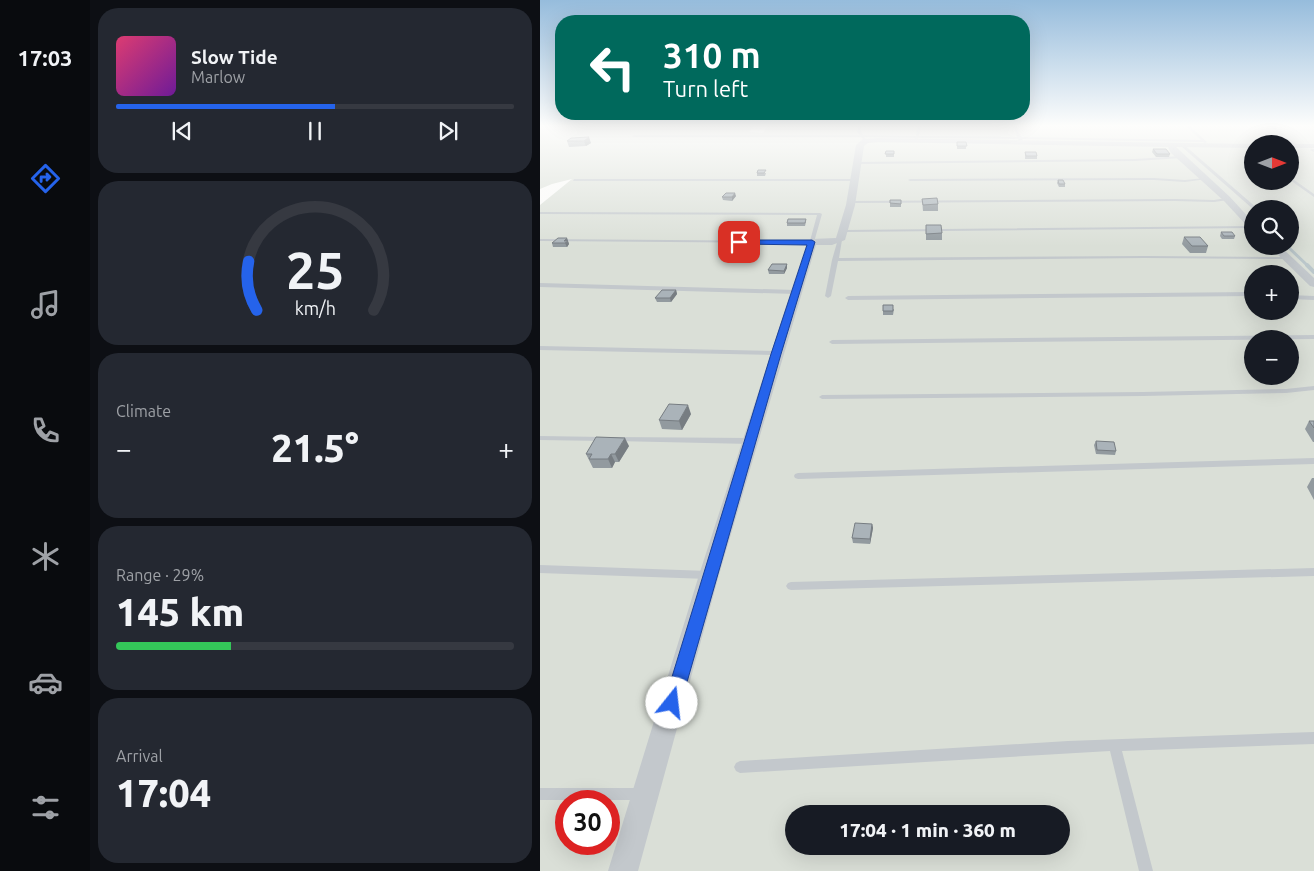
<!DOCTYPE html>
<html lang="en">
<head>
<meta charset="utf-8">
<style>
	body { margin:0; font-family:Ubuntu,sans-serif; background:#242831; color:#f1f3f6; height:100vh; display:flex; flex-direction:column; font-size:19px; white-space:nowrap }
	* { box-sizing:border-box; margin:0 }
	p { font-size:16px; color:#9ea1a6 }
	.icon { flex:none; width:28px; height:28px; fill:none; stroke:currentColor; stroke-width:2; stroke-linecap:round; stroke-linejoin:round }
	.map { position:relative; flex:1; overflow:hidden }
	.sheet { display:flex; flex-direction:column; gap:8px; padding:8px; background:#0d0f14; width:450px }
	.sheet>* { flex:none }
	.banner { position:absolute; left:15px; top:15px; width:475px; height:105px; border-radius:20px; box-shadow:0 5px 20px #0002; background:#00695c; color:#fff; overflow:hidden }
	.needle { width:32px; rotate:90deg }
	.tools { position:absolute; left:704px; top:135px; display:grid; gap:10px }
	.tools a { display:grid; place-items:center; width:55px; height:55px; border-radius:50%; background:#171b24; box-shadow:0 5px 20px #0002; font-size:25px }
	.speed { position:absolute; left:15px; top:790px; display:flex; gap:10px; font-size:25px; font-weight:700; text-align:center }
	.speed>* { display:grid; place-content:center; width:65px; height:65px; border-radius:50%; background:#171b24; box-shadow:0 5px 20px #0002; line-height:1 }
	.speed .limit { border:8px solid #d22; background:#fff; color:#111 }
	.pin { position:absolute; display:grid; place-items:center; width:42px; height:42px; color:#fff; margin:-21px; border-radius:10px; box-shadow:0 2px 8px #0006 }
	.me { position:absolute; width:55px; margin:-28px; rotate:16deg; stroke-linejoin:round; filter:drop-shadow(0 0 4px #0008) }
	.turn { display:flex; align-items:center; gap:18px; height:105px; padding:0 25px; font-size:22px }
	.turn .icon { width:65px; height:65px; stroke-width:2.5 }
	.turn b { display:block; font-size:35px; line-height:42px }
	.big { font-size:38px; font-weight:800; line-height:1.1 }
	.sheet .widget { flex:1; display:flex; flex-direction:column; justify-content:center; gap:8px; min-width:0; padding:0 18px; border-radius:20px; background:#242831 }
	.sheet .dial { align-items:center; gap:0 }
	.dial svg { height:130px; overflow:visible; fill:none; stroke:#363941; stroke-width:7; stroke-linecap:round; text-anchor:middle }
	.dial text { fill:#f1f3f6; stroke:none }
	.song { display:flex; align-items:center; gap:15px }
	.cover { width:60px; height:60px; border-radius:8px; background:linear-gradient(135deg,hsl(340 70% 55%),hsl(280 70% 35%)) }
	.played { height:5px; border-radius:2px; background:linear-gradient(90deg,#2563eb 55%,#363941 55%) }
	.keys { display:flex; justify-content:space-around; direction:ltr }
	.heat { display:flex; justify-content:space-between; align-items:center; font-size:28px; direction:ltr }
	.charge { height:8px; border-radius:4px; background:linear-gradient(90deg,#34c759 29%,#363941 0) }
	.trip { position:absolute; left:245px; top:805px; width:285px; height:50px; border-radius:25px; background:#171b24; box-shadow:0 5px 20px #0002; font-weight:800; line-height:50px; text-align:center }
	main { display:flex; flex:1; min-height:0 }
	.tabs { display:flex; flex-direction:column; width:90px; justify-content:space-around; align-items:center; background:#090b0e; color:#9ea1a6 }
	.tabs .icon { width:35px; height:35px }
	.tabs .active { color:#2563eb }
	.tabs b { font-size:22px; color:#f1f3f6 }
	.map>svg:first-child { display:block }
	.green { fill:#dadfd7; fill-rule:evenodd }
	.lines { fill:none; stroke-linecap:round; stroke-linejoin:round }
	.stream-far1 { stroke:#bbc7cb; stroke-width:3 }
	.stream { stroke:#bbc7cb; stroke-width:4 }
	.lane { fill:#c3c8cc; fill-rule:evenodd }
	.street { fill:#c3c8cc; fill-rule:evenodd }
	.wall { fill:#929a9f }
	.shaded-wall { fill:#777d82 }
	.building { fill:#aab3b9; stroke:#777d82 }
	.route { fill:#2563eb; stroke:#184099 }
</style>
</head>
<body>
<main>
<nav class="tabs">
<b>17:03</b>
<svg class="icon active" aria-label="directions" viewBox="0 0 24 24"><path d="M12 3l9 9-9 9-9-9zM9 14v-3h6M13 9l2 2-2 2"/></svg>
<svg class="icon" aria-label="music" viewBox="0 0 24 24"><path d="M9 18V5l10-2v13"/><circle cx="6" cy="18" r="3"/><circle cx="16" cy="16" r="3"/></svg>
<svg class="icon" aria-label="phone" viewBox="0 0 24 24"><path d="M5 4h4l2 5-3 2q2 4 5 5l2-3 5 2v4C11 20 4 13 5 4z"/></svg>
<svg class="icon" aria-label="climate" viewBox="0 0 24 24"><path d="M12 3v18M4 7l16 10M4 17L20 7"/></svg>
<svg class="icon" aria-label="car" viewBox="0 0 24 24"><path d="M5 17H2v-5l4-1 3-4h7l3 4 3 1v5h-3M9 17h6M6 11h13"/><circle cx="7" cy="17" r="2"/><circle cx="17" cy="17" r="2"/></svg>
<svg class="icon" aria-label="filters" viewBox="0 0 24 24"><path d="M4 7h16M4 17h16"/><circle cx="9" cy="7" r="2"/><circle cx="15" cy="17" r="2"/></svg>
</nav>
<section class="sheet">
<div class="widget">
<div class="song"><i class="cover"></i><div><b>Slow Tide</b><p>Marlow</p></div></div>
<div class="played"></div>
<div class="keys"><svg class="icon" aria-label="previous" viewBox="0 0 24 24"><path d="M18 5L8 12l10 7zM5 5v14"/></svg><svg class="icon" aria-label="pause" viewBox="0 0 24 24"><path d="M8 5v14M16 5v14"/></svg><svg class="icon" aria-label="next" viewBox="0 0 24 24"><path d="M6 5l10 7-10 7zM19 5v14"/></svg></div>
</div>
<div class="widget dial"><svg viewBox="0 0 100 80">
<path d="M14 69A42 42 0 1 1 86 69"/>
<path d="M14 69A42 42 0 0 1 9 39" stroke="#2563eb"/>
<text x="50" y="56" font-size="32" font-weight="700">25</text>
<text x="50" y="72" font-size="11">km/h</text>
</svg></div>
<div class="widget"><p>Climate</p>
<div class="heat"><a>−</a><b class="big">21.5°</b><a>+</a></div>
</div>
<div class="widget"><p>Range · 29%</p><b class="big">145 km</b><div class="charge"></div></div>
<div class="widget"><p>Arrival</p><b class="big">17:04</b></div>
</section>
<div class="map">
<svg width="774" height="871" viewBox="0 0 774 871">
	<rect width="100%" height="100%" fill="#fafaf8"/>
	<!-- green -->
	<path class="green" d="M0 125H215L209 132 223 133 227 127 221 125H774V871H0V205L32 179 12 184 0 189ZM712 144H750V181H712ZM712 209H750V246H712ZM712 274H750V311H712ZM712 339H750V376H712ZM26 801H69V844H26ZM254 814H521V846H254Z"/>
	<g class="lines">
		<!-- stream-far1 -->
		<path class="stream-far1" d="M747 246 768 266"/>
		<!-- stream -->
		<path class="stream" d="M767 265 774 272"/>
		<!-- lane -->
		<path class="lane" d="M318 125H321V132L323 135 376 136 378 125H381L379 136 477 137 473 125H476L481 137 661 140 645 125H648L667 142 665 143 663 142 482 139 483 142 481 143 478 139 378 138 376 142 374 141 375 138 324 137 326 139 324 140 321 137H94L92 136 94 135H320L317 132Z
			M729 125H732L757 145V147H755Z
			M641 144H643L718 209H713L641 146Z
			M705 145H707L712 150V152L705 147Z
			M772 149H774V152L770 150Z
			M641 156 642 158 595 161 317 164 315 163 317 162 595 159Z
			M750 177 774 194V197L750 180Z
			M614 178 645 180 665 178 667 179 645 182 614 180 370 181 368 180 370 179Z
			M34 179H314L316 180 314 181H33Z
			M687 198H688V200L674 202 635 201 312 203 310 202 312 201 635 199 674 200Z
			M0 212 280 213 282 214 274 242 272 243 0 241V239L270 241 277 215 0 214Z
			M712 226V228L304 232 302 231 304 230Z
			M298 239 302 240 299 258 605 256 747 257 749 258 747 259 605 258 298 261 291 296 288 298 285 296 292 260Z
			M0 283 256 290 259 292 256 294 0 287Z
			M712 292V296L308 300 305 298 308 296Z
			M750 295 774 296V300L750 299Z
			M774 335V339L292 344 289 342 292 340Z
			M0 346 236 351 239 353 236 355 0 350Z
			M774 386V390L746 393 603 396 282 399 279 397 282 395 603 392 746 389Z
			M0 436 64 437 68 439 64 441 0 440Z
			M72 437 211 438 215 441 211 444 75 441H72L71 439Z
			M774 458V464L258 479 255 478 254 476 255 474 258 473Z
			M0 565 168 571 171 572 173 575 171 578 168 579 0 573Z
			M774 568V576L251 590 248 589 246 586 248 583 251 582Z
			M774 732V744L582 751 613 871H599L570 751 200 773 196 771 194 767 196 763 200 761 528 741Z
			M0 788H101L105 790 107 794 105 798 101 800H0Z"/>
		<!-- street -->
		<path class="street" d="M338 138 712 144V148L636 147 690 197 712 221V229L709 228 684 201 631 153 628 147 338 142 328 143 324 146 315 205 305 240 292 245H276L179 575 98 871H68L159 575 267 242 272 239 296 238 306 205 316 145 323 139Z
			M750 144H774V148H750Z
			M729 246H740L774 278V287L770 286Z"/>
	</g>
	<!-- wall -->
	<path class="wall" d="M31 138 51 143 46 146 29 147 27 141Z
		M426 142V149H417V144Z
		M613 149 630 154 629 157H616L612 152Z
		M346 151H354V157H346Z
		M485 152 497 156V159H485Z
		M217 173H226L225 176H217Z
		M518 180 525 184V187H519L517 183Z
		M196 196 192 201 183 200 182 197Z
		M382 199 398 204V211H383Z
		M361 200V207H350V203Z
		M266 222 265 226H247V223Z
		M386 225 402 233V240H386Z
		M681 232 695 236 694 239H682L680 236Z
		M644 237 668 246 666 253H650L642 244Z
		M27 238 29 244 27 247H13L12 243Z
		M247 264V268L244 274H229L228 270Z
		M136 290 137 294 131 302H117L115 298Z
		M354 309 353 315H343V311Z
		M151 414 142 430 122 429 119 420Z
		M769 421H774V442H773L765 429Z
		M556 441 576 451 575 455 556 454 554 445Z
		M89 446 79 462H75L72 468H53L46 454Z
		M772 478H774V500L767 487Z
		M332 524 333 528 330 544 313 543 312 538Z"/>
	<!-- shaded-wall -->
	<path class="shaded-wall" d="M49 137 51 143 46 146 44 141Z
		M195 193 196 196 192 201V197Z
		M27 238 29 244 27 247 24 241Z
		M247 264V268L244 274V271Z
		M136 290 137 294 131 302 130 298Z
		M148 405 151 414 142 430 139 421Z
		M85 438 89 446 79 462 75 454Z
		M71 454 75 462 72 468 68 459Z
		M332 524 333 528 330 544V539Z"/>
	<!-- building -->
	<path class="building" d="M49 137 44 141H27L31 138Z
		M417 142H426L427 146H417Z
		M613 149H626L630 154H617Z
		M346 151H354V154H345Z
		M485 152H496L497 156H486Z
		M218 170H226L224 173H217Z
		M518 180H523L525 184H519Z
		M186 193H195L192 197H182Z
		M397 198 398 204 383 205 382 199Z
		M350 200H361V204L350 203Z
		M248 219H266L265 223H247Z
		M386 225H401L402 233 386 234Z
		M681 232H692L695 236H684Z
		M644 237H660L668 246H652Z
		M18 238H27L24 241H28L25 243H12Z
		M232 264H247L244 271 228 270Z
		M122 290H136L130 298H115Z
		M343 305H353V311H343Z
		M129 404 148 405 139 421 119 420Z
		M769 421H774V428Z
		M56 437 85 438 75 454H71L68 459H49L52 454H46Z
		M556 441 574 442 576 451 557 450Z
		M315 523 332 524 330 539 312 538Z"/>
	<!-- sky -->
	<linearGradient id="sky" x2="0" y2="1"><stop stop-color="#96bcdc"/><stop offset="0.51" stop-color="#fdfdfc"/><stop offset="1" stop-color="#fdfdfc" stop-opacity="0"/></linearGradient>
	<rect width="774" height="247" fill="url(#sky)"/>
	<!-- route -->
	<path class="route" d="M197 240H272L275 242 241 354 141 703 138 709 132 711 126 709 124 703 231 354 267 245 199 244 197 243Z"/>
</svg>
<div class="tools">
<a><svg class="needle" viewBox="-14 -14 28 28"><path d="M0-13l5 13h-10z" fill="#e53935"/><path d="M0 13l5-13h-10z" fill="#9ea1a6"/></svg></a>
<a><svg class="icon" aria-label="search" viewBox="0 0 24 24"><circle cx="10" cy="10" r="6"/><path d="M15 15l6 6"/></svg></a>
<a>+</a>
<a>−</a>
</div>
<div class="speed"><div class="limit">30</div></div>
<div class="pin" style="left:199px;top:242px;background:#d93025"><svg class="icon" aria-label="arrive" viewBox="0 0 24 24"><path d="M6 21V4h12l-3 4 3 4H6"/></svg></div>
<svg class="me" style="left:132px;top:703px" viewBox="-20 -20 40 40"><circle r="19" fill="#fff"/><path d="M0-13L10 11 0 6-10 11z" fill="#2563eb"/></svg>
<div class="trip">17:04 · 1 min · 360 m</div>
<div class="banner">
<div class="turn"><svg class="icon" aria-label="left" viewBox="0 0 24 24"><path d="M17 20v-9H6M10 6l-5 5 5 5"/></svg><div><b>310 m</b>Turn left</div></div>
</div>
</div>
</main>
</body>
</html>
